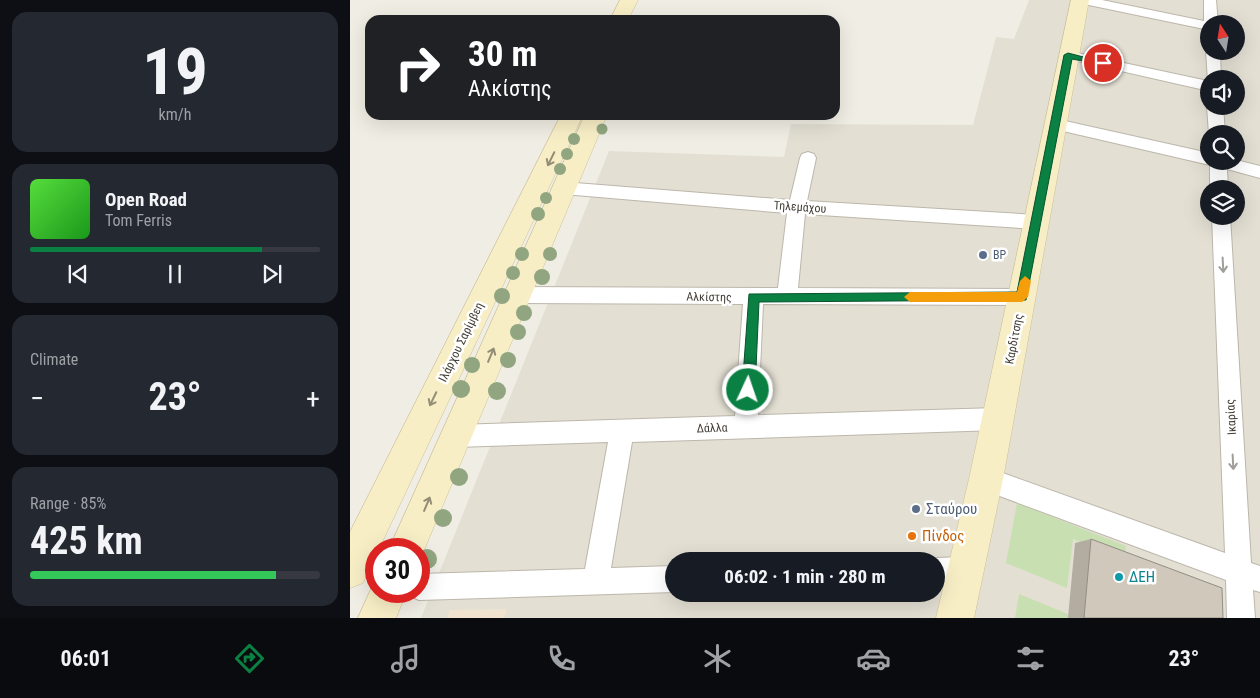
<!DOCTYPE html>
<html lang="en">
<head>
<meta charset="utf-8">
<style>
	body { margin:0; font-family:"Roboto Condensed",sans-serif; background:#242831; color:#f1f3f6; height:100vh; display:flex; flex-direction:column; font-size:19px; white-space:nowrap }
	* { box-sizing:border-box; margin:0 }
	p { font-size:16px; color:#9ea1a6 }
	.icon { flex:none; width:28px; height:28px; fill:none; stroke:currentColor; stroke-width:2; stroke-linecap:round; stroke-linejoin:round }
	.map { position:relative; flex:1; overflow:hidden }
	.sheet { display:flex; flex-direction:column; gap:12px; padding:12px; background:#0d0f14; width:350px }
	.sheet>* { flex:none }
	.hud { position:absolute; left:15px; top:15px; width:475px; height:105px; border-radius:15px; box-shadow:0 5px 20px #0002; background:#202124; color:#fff; overflow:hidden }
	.needle { width:32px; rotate:348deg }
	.tools { position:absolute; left:850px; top:15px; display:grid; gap:10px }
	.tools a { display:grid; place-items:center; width:45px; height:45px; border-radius:50%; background:#171b24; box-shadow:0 5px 20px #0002; font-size:25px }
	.speed { position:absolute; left:15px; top:538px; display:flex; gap:10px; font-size:25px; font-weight:700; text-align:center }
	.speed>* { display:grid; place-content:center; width:65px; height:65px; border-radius:50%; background:#171b24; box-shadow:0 5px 20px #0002; line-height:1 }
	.speed .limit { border:8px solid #d22; background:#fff; color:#111 }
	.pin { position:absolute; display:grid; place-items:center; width:42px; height:42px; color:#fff; margin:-21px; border:2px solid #fff; border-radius:50%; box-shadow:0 1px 5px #0007 }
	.me { position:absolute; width:55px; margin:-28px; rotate:3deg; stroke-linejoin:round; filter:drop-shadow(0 0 4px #0008) }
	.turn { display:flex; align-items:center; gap:18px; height:105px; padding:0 20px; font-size:22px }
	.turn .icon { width:65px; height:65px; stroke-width:2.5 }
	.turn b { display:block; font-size:35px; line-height:42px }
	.big { font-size:38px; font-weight:700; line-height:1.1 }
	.sheet .widget { flex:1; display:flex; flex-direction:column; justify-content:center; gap:8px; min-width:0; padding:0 18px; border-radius:15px; background:#242831 }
	.sheet .dial { align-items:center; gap:0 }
	.dial b { font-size:65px; line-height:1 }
	.song { display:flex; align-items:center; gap:15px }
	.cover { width:60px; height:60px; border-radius:8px; background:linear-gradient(135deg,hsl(110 70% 55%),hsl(120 70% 35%)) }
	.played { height:5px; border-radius:2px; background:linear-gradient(90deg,#0b8043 80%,#363941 80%) }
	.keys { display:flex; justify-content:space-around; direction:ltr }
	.heat { display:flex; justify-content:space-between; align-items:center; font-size:28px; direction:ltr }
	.charge { height:8px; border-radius:4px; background:linear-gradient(90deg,#34c759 85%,#363941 0) }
	.trip { position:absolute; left:315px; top:552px; width:280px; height:50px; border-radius:25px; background:#171b24; box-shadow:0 5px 20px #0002; font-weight:700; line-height:50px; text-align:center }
	.dock { display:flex; height:80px; justify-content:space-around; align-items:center; background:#090b0e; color:#9ea1a6 }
	.dock .icon { width:35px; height:35px }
	.dock .selected { color:#0b8043 }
	.dock b { font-size:22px; color:#f1f3f6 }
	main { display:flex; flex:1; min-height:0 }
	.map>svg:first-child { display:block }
	.residential { fill:#e3dfd3; fill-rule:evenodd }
	.commercial { fill:#f0e4d1 }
	.green { fill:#c8e0b1 }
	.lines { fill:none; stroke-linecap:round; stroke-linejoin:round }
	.street-casing { stroke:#bdb7ab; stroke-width:2 }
	.secondary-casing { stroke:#cbc198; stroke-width:1 }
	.street { fill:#fff; fill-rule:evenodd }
	.secondary { fill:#f8eec6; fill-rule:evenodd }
	.tree { fill:#91a680 }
	.wall { fill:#b3ada1 }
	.building { fill:#d0c9bb; stroke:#928d83 }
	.oneway { stroke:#938d76 }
	.oneway2 { stroke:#a09e9a }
	.route { fill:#0b8043; stroke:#07532c }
	.slow { fill:#f59e0b }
	.service-dot { fill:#5c6f8a; stroke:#fff; stroke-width:2 }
	.food-dot { fill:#e8710a; stroke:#fff; stroke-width:2 }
	.culture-dot { fill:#0f9aa8; stroke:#fff; stroke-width:2 }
	.labels { text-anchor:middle; stroke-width:5; stroke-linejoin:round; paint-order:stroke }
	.street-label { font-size:12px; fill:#413d35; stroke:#fff }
	.service-label { font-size:12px; fill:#4e5e75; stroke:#fff; text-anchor:start }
	.near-service-label { font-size:15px; fill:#4e5e75; stroke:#fff; text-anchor:start }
	.near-food-label { font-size:15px; fill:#c56008; stroke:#fff; text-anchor:start }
	.near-culture-label { font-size:15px; fill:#0d838f; stroke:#fff; text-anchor:start }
</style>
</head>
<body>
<main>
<section class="sheet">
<div class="widget dial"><b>19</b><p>km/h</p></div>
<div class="widget">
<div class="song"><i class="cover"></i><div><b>Open Road</b><p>Tom Ferris</p></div></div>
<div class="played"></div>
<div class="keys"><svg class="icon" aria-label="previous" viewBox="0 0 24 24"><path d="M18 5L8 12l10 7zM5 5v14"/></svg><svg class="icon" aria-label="pause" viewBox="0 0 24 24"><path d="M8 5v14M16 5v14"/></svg><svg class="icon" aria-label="next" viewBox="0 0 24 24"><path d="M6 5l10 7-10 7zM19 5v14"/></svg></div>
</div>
<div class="widget"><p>Climate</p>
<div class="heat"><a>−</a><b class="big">23°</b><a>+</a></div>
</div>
<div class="widget"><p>Range · 85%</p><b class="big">425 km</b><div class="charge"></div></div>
</section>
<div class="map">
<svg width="910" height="618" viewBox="0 0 910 618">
	<rect width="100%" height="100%" fill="#f0ede4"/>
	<!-- residential -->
	<path class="residential" d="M679 0H910V618H71L259 151 434 157 441 124 623 125 646 37 664 39ZM859 24H886V51H859ZM859 79H886V106H859ZM859 134H886V161H859ZM859 189H886V216H859ZM324 561H586V594H324Z"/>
	<!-- commercial -->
	<path class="commercial" d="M157 609 154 618H97L100 610Z"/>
	<!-- green -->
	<path class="green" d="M667 503 776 546 775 560 723 539 717 588 656 563Z
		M669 594 718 614V618H665Z"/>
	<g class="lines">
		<defs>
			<path id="street" d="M728 0H752L854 21V0H866L868 24H859V30L734 4Z
				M859 48V51H870L871 79H859V91L718 59 711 55 718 51 858 81 856 51Z
				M859 104V106H873L875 134H859L857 106Z
				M706 119 859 153V161L886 160 910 166V178L877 169 878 189H860V165L700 128 698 124 700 120Z
				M458 152 464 154 466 158 457 201 687 215 693 217 696 222 693 227 687 229 455 214 448 288 672 289 679 291 682 297 679 303 672 305 413 304 408 415 648 408 656 411 659 419 656 427 648 430 282 442 261 568 324 566V592L69 600 60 596 57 591H69V574L235 569 258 442 106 447 98 444 94 436 98 428 106 425 385 416 393 304 166 303 159 301 156 295 159 289 166 287 428 288 437 213 213 194 207 192 204 188 207 184 213 182 440 200 450 158 452 154Z
				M862 216H880L901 563 910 566V592L903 590 905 618H877L876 580 636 491 628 487 624 479 628 471 636 467 875 553Z
				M615 557 624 561 628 570 624 579 615 583 586 584V561H578L586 558Z"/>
			<path id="secondary" d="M270 0H288L278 20H260Z
				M721 0H739L653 479 624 618H586L619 479Z
				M211 115H233L29 549H26V554L13 583 0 588V532Z
				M235 115H257L69 562V549H39Z
				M26 578V591H57L46 618H8Z"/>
		</defs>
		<!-- street casing -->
		<use href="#street" class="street-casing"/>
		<!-- secondary casing -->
		<use href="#secondary" class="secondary-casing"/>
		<!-- street -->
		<use href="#street" class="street"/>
		<!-- secondary -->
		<use href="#secondary" class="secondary"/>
	</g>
	<!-- trees -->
	<g class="tree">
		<circle cx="252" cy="129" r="5.5"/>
		<circle cx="224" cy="139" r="6"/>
		<circle cx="217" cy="154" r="6"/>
		<circle cx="210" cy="169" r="6"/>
		<circle cx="196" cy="198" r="6"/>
		<circle cx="188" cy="214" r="7"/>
		<circle cx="172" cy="254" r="7"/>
		<circle cx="200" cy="254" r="7"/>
		<circle cx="163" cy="273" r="7"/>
		<circle cx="192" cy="277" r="8"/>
		<circle cx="152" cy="296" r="8"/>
		<circle cx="174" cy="313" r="8"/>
		<circle cx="168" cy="332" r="8"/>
		<circle cx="158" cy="360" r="8"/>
		<circle cx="122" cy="365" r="8"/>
		<circle cx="111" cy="389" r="9"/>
		<circle cx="147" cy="391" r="9"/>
		<circle cx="109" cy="477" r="9"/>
		<circle cx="93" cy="518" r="9"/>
		<circle cx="77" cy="559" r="10"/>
	</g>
	<!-- wall -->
	<path class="wall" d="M741 539 873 618H718L725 543Z"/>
	<!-- building -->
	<path class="building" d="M741 539 872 588 873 618H734Z"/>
	<!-- one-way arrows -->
	<defs><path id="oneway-shaft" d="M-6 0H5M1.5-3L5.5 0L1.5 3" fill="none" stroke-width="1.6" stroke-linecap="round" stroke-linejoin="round" transform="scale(1.25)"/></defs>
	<g class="oneway">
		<use href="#oneway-shaft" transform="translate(201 159) rotate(116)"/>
		<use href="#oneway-shaft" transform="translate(141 355) rotate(-67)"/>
		<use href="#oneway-shaft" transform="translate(83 399) rotate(116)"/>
		<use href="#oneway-shaft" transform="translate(77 504) rotate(-67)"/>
	</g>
	<g class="oneway2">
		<use href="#oneway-shaft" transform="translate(873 265) rotate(87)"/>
		<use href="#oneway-shaft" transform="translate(883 462) rotate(87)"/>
	</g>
	<!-- route -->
	<path class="route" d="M718 53 757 63 753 65 722 59 676 300 409 302 405 390 403 394H394L392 390 399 294 667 292 714 55Z"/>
	<!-- slow -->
	<path class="slow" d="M675 276 681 281 678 297 672 302H560L554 297 560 292H667L670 281Z"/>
	<!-- markers -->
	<g class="service-dot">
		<circle cx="633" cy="255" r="5"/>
		<circle cx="566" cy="509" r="5"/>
	</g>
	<circle class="food-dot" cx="562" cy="536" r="5"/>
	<circle class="culture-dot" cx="769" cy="577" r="5"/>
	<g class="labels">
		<!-- street labels -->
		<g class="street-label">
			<text transform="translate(450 207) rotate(4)" y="4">Τηλεμάχου</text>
			<text transform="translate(359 297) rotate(1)" y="4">Αλκίστης</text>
			<text transform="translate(664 339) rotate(-79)" y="4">Καρδίτσης</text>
			<text transform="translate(111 342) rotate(-64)" y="4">Ιλάρχου Σαρίμβεη</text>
			<text transform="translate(881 417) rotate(-93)" y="4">Ικαρίας</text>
			<text transform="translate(362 428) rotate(-2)" y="4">Δάλλα</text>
		</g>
		<!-- service labels -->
		<g class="service-label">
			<text x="643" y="259">BP</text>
		</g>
		<!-- near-service labels -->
		<g class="near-service-label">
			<text x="576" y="514">Σταύρου</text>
		</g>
		<!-- near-food labels -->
		<g class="near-food-label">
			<text x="572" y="541">Πίνδος</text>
		</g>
		<!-- near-culture labels -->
		<g class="near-culture-label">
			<text x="779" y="582">ΔΕΗ</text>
		</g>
	</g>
</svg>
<div class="tools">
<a><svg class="needle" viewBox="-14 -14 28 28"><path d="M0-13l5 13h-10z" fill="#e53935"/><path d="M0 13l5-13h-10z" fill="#9ea1a6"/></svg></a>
<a><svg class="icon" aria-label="sound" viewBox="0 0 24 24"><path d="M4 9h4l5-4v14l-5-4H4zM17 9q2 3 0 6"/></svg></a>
<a><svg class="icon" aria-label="search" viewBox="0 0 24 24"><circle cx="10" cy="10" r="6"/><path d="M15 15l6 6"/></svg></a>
<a><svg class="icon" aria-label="layers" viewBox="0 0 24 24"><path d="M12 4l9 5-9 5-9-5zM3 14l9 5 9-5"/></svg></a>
</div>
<div class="speed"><div class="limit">30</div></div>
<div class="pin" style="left:753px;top:63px;background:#d93025"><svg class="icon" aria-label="arrive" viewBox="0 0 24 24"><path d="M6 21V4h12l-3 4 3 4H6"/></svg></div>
<svg class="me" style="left:398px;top:390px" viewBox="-20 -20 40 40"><circle r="17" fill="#0b8043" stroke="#fff" stroke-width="3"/><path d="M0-11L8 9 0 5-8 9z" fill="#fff"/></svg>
<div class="trip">06:02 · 1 min · 280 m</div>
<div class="hud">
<div class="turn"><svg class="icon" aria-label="right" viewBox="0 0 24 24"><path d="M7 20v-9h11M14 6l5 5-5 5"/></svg><div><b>30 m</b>Αλκίστης</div></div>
</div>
</div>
</main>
<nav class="dock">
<b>06:01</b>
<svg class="icon selected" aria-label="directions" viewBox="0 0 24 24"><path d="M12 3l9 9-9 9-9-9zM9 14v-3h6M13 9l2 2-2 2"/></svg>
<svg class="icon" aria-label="music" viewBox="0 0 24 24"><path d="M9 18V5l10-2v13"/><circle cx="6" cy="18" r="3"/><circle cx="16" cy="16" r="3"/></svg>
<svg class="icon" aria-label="phone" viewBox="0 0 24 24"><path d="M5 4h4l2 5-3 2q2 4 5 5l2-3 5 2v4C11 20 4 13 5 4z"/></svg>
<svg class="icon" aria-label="climate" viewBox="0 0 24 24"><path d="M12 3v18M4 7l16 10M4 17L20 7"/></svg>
<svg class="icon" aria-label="car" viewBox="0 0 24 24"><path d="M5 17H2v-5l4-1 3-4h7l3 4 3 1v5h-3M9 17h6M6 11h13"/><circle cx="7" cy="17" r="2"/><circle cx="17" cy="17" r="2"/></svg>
<svg class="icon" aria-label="filters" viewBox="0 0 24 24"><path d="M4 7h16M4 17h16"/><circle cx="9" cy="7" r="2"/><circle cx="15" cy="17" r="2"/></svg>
<b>23°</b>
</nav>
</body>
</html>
